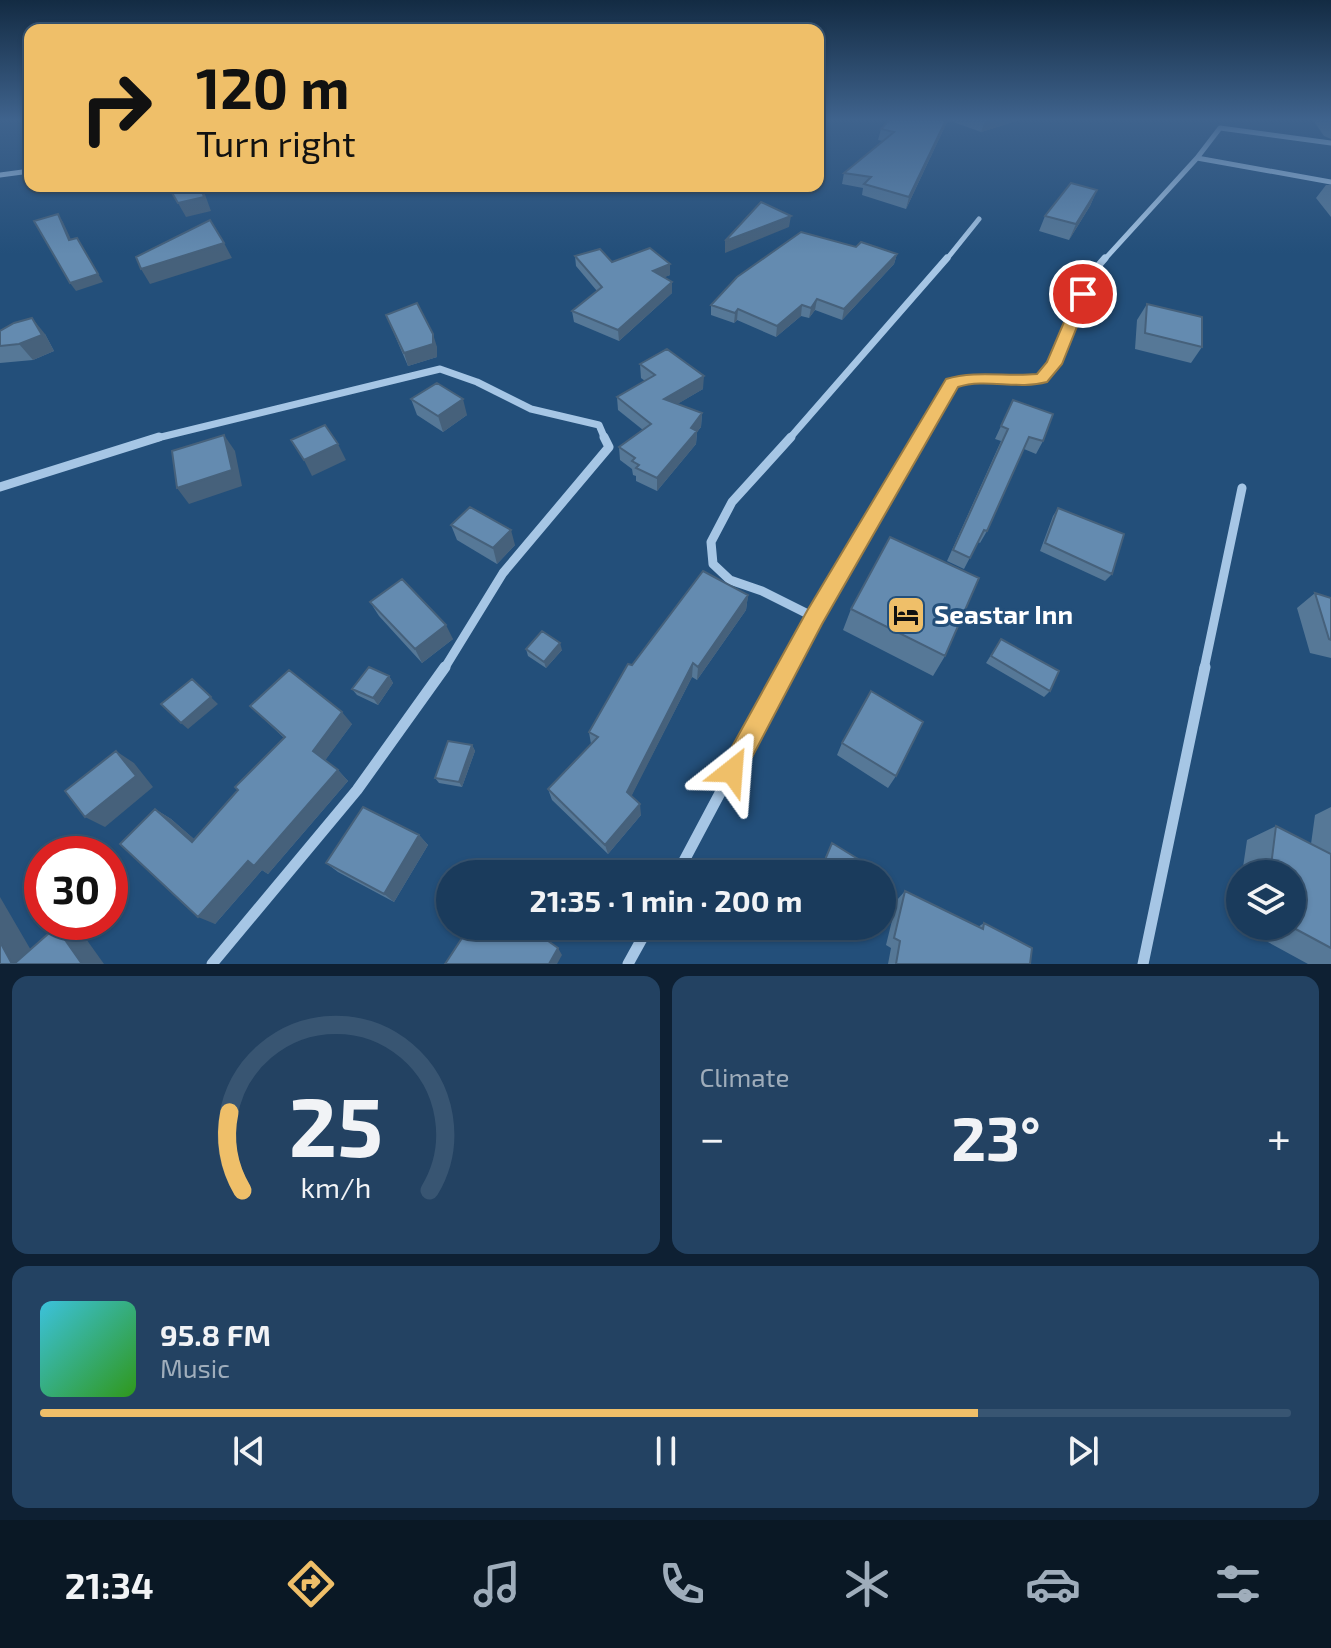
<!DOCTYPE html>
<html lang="en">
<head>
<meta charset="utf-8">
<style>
	body { margin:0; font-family:"Exo 2",sans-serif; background:#234262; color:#f1f3f6; height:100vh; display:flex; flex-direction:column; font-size:30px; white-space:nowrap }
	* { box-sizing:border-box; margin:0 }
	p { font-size:26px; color:#9fadbb }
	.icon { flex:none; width:44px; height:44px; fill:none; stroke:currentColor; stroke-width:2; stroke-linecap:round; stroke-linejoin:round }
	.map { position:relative; height:964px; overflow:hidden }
	.side { display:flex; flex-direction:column; gap:12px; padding:12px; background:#0e2033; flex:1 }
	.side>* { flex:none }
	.top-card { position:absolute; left:24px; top:24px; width:800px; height:168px; border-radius:16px; box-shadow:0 2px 6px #0004,0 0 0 2px #385572; background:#efbf69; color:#111; overflow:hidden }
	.buttons { position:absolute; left:1226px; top:860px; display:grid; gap:16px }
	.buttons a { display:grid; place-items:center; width:80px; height:80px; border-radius:50%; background:#1a3b5c; box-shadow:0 2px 6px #0004,0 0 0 2px #385572; font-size:40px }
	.speed { position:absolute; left:24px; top:836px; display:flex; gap:16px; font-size:40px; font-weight:700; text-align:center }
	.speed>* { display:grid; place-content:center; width:104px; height:104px; border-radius:50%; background:#1a3b5c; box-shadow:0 2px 6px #0004,0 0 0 2px #385572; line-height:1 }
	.speed .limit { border:12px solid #d22; background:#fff; color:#111 }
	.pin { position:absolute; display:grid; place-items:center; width:68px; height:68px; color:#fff; margin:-34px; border:4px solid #fff; border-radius:50%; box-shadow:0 2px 8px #0007 }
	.me { position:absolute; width:88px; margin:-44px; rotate:28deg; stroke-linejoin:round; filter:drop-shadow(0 0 6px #0008) }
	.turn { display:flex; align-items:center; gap:28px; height:168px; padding:0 40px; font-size:36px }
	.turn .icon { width:104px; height:104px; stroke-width:2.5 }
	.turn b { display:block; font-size:56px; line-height:68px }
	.big { font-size:60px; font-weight:700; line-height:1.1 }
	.side .widget { flex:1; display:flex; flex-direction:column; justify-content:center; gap:12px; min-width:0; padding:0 28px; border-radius:16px; background:#234262 }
	.side .dial { align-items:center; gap:0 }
	.dial svg { height:208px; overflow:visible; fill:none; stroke:#385572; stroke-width:7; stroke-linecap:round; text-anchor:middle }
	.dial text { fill:#f1f3f6; stroke:none }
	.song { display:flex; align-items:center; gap:24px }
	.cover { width:96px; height:96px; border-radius:12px; background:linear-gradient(135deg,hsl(190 70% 55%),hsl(110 70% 35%)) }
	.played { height:8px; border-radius:4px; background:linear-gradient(90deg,#efbf69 75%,#385572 75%) }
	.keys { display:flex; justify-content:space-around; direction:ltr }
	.heat { display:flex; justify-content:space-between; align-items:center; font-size:44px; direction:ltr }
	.side .tiles { flex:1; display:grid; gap:12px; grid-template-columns:1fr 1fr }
	.widget:last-child { grid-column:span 2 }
	.trip { position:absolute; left:436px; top:860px; width:460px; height:80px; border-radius:40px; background:#1a3b5c; box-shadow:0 2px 6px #0004,0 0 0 2px #385572; font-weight:700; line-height:80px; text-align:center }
	.tab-bar { display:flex; height:128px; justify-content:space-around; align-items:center; background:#0a1825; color:#9fadbb }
	.tab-bar .icon { width:56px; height:56px }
	.tab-bar .selected { color:#efbf69 }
	.tab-bar b { font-size:36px; color:#f1f3f6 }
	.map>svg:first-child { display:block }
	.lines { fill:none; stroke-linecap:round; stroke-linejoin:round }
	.minor-far3 { stroke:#a6c6e5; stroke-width:5 }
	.minor-far2 { stroke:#a6c6e5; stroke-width:7 }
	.minor-far1 { stroke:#a6c6e5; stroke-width:9 }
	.minor { stroke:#a6c6e5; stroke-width:11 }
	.wall { fill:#567897 }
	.shaded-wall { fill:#46617b }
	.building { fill:#648bb0; stroke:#46617b; stroke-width:2 }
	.route { fill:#efbf69; stroke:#9b7c44; stroke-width:2 }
	.labels { text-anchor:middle; stroke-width:6; stroke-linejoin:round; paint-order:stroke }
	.poi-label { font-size:26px; font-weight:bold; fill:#fff; stroke:#234f7a; text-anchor:start }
</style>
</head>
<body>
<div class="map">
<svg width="1331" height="964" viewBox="0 0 1331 964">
	<rect width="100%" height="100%" fill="#234f7a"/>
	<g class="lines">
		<!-- minor-far3 -->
		<path class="minor-far3" d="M1197 158 1331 182
			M0 175 30 171
			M946 260 979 219
			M1104 260 1197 158 1220 128 1331 143"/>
		<!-- minor-far2 -->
		<path class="minor-far2" d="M153 439 440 369 477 382 531 409 599 425 605 439
			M789 439 947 258
			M919 439 952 383 974 379 1042 378C1072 343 1074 291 1105 258"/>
		<!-- minor-far1 -->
		<path class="minor-far1" d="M791 437 732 502 711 542 713 564 730 580 762 591 814 617
			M0 487 159 437
			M444 669 503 573 609 447 604 437
			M786 669 920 437
			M1204 669 1242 488"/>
		<!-- minor -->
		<path class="minor" d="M677 874 787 667
			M212 964 357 790 445 667
			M628 964 649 926
			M1143 964 1205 667"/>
	</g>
	<!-- wall -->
	<path class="wall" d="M889 120H1020L981 132 948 120 906 209 862 195 863 188 842 184 844 173 883 141 878 140 881 129Z
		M1313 120H1331V139L1324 136Z
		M1326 185H1331V217L1316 198Z
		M1097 190 1090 206 1069 240 1039 231 1045 216Z
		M856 247 897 254 894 264 842 320 815 310 809 318 801 316 776 337 737 320 734 323 711 315V305Z
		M575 256 612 262 670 275 664 277 672 282V293L619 341 574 322 572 311 597 291 576 266Z
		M1147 304 1202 347 1191 363 1135 349 1137 320Z
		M386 315 437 347V357L408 366Z
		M0 331 45 334 54 351 33 360 0 363Z
		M640 364 703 389 677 404 702 413 701 427 697 432 696 444 657 491 636 481V476L633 475 632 469 620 460 619 447 643 430 618 410 617 397 645 381 641 378Z
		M411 399 467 415 443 432 417 415Z
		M1013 400 1043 441 1036 454 1024 449 987 531 980 543 978 542 964 569 947 561 1001 441 995 439Z
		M1058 508 1112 574 1105 581 1040 551 1053 516Z
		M451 525 515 545 497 564 457 540Z
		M1315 593 1331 598V658L1310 653 1297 608Z
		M748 595 746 610 697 680 692 677 631 796 641 815 608 854 552 800 548 789 591 744 589 732 632 665Z
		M370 602 453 639 422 663 379 616Z
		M851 609 945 656 933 676 843 630Z
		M1001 639 1050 691 1044 697 986 663Z
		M526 649 562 650 546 668 528 656Z
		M389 676 393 683 378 705 357 695 352 689Z
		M250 706 352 724 325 760 338 770 348 781 268 874 262 870 215 924 155 809 171 819 195 840 284 738Z
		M842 743 896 776 888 788 837 755Z
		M472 745 475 751 462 787 439 783 435 778Z
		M1331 807V964H1308L1235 924 1240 890V926H1292V874H1242L1247 840 1276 826 1311 844 1315 815Z
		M419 835 428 845 394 902 338 872 326 863Z
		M832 843 862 874H823L819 871Z
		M905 891 978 927 984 923 1030 964H888L891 948 886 945 897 900Z"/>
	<!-- shaded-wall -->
	<path class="shaded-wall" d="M946 120H948L906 209 909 197Z
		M989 120H1020L981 132 985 121Z
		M200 186 210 187 203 189 211 211 186 217 178 203Z
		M1097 190 1090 206 1069 240 1076 224Z
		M58 214 63 222 75 248 69 240Z
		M791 216 789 227 725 253V241Z
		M77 238 103 282 76 291 70 283Z
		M224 243 232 258 150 284 141 269Z
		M897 254 894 264 842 320 844 309Z
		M670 264V275L654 282 653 271Z
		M672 282V293L619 341 618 330Z
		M817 299 815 310 809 318 811 308Z
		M802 305 801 316 776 337 777 326Z
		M738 309 737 320 734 323 735 313Z
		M32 318 45 334 54 351 33 360 19 344Z
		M433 334 437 347V357L408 366 404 353Z
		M704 376 703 389 664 412V399Z
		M463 399 467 415 443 432 438 416Z
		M702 413 701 427 697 432 696 444 657 491V478Z
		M224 435 235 451 242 486 189 504 177 488Z
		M338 444 346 460 312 476 304 460Z
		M511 530 515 545 497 564 493 548Z
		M748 595 746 610 697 680 698 667Z
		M446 625 453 639 422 663 415 649Z
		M560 643 562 650 546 668 544 662Z
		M693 663 692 677 628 803 627 792Z
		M389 676 393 683 378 705 373 698Z
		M192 679 218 704 188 729 181 723Z
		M342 712 352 724 324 762 313 751Z
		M472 745 475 751 462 787 459 782Z
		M116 751 134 763 153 787 105 827 85 817Z
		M338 770 348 781 268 874 262 870 215 924 198 917 248 861Z
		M640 804 641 815 608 854 605 845Z
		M155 809 171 819 208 851 192 842Z
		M419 835 428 845 394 902 384 894Z
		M0 897 39 964H12L0 942Z
		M56 927 84 936 104 964H82Z
		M558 948 562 955 557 964H549Z"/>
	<!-- building -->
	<path class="building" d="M889 120H946L909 197 864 184 871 177 844 173 894 132 881 129Z
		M1071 183 1097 190 1076 224 1045 216Z
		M168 186H200L204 197 178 203Z
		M761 202 791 216 725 241Z
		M58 214 69 240 77 238 98 274 70 283 34 221Z
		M210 220 224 243 141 269 136 257Z
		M801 232 856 247 861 242 897 254 844 309 817 299 811 308 802 305 777 326 738 309 735 313 711 305 737 277Z
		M650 248 670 264 653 271 672 282 618 330 572 311 602 287 575 256 600 249 612 262Z
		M417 303 433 334V344L404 353 386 315Z
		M1147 304 1202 317V347L1145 333Z
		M32 318 42 335 19 344 0 346V331L14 323Z
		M667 349 704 376 664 399 702 413 691 428 697 431 657 478 636 468 639 465 632 461 635 458 619 447 651 424 617 397 655 375 640 364Z
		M437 383 463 399 438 416 411 399Z
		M1013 400 1053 414 1043 441 1029 437 987 531 984 530 970 558 953 550 1008 429 1001 426Z
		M325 425 338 444 304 460 291 440Z
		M224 435 232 470 177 488 172 451Z
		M470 507 511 530 493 548 451 525Z
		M1058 508 1124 534 1112 574 1045 543Z
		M890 537 979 578 945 656 851 609Z
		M703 571 748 595 698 667 693 663 627 792 640 804 605 845 548 789 598 737 589 732 628 664 632 665Z
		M402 579 446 625 415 649 370 602Z
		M1315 593 1331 598V640L1329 639Z
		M542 631 560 643 544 662 526 649Z
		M1001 639 1059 671 1050 691 991 656Z
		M369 667 389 676 373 698 352 689Z
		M289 670 342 712 313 751 338 770 254 866 248 861 198 917 120 844 155 809 192 842 238 790 235 787 285 737 250 706Z
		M192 679 211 697 181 723 161 704Z
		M871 691 923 722 896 776 842 743Z
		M448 741 472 745 459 782 435 778Z
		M116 751 136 776 85 817 65 791Z
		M363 807 419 835 384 894 326 863Z
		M1276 826 1331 854V948L1290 926H1292V874H1270Z
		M832 843 866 864 862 874H834L822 867Z
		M905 891 983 929 984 923 1032 948 1030 964H896L900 941 894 938Z
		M470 926H527L558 948 549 964H445Z
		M56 927 82 964H14Z
		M0 942 12 964H0Z"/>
	<!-- sky -->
	<linearGradient id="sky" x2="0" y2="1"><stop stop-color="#132b43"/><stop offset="0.47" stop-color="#3f638d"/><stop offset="1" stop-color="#3f638d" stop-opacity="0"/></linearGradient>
	<rect width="1331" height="254" fill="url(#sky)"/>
	<!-- route -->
	<path class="route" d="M1083 290 1090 294 1062 364 1047 382C1017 390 986 378 958 387L822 624 740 780 732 783 723 780 719 771 723 763 807 611 946 379C976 370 1006 377 1037 374L1047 362 1076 294Z"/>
	<!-- icons -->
	<defs>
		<symbol id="hotel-square" viewBox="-11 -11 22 22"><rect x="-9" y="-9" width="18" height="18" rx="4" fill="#efbf69" stroke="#234f7a"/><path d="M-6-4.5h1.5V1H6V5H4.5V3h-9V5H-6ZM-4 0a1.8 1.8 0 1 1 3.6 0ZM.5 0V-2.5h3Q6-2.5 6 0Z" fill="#111"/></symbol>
	</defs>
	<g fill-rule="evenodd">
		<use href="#hotel-square" x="884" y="593" width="44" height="44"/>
	</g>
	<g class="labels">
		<!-- poi labels -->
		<g class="poi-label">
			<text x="934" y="624">Seastar Inn</text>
		</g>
	</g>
</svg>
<div class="buttons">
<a><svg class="icon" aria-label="layers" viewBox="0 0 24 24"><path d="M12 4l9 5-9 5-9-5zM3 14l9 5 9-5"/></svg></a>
</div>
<div class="speed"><div class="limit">30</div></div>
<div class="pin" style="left:1083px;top:294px;background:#d93025"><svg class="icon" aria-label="arrive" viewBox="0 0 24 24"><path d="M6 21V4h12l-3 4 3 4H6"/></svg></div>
<svg class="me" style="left:732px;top:771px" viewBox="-20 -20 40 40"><path d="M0-17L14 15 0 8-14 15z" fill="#efbf69" stroke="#fff" stroke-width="4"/></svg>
<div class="trip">21:35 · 1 min · 200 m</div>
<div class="top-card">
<div class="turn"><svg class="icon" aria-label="right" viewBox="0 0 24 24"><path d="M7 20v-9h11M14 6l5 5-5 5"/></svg><div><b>120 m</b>Turn right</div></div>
</div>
</div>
<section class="side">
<div class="tiles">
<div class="widget dial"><svg viewBox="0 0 100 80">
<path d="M14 69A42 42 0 1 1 86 69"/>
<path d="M14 69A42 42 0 0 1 9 39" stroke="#efbf69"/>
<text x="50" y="56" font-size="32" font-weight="700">25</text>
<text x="50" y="72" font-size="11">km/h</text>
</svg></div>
<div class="widget"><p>Climate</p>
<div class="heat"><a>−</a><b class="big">23°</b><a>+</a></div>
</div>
<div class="widget">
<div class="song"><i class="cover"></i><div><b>95.8 FM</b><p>Music</p></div></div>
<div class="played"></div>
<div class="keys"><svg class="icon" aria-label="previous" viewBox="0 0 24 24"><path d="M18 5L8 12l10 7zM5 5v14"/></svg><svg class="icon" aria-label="pause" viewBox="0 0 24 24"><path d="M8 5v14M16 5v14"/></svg><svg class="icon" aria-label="next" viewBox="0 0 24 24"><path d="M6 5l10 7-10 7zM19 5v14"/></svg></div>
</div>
</div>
</section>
<nav class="tab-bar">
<b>21:34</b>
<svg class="icon selected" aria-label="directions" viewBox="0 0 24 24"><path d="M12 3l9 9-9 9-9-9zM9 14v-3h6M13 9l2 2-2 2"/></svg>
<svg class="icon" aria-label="music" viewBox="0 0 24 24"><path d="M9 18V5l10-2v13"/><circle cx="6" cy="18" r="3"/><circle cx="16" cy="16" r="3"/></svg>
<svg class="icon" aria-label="phone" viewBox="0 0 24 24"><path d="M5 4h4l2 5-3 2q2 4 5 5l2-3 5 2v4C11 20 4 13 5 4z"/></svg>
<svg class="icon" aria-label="climate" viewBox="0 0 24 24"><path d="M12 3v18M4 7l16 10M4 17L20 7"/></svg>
<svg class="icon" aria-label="car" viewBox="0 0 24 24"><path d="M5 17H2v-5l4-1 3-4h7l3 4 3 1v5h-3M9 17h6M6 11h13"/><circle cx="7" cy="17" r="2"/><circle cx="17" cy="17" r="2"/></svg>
<svg class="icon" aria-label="filters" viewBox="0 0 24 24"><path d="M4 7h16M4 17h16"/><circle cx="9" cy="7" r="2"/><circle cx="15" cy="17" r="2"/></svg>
</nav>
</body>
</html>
